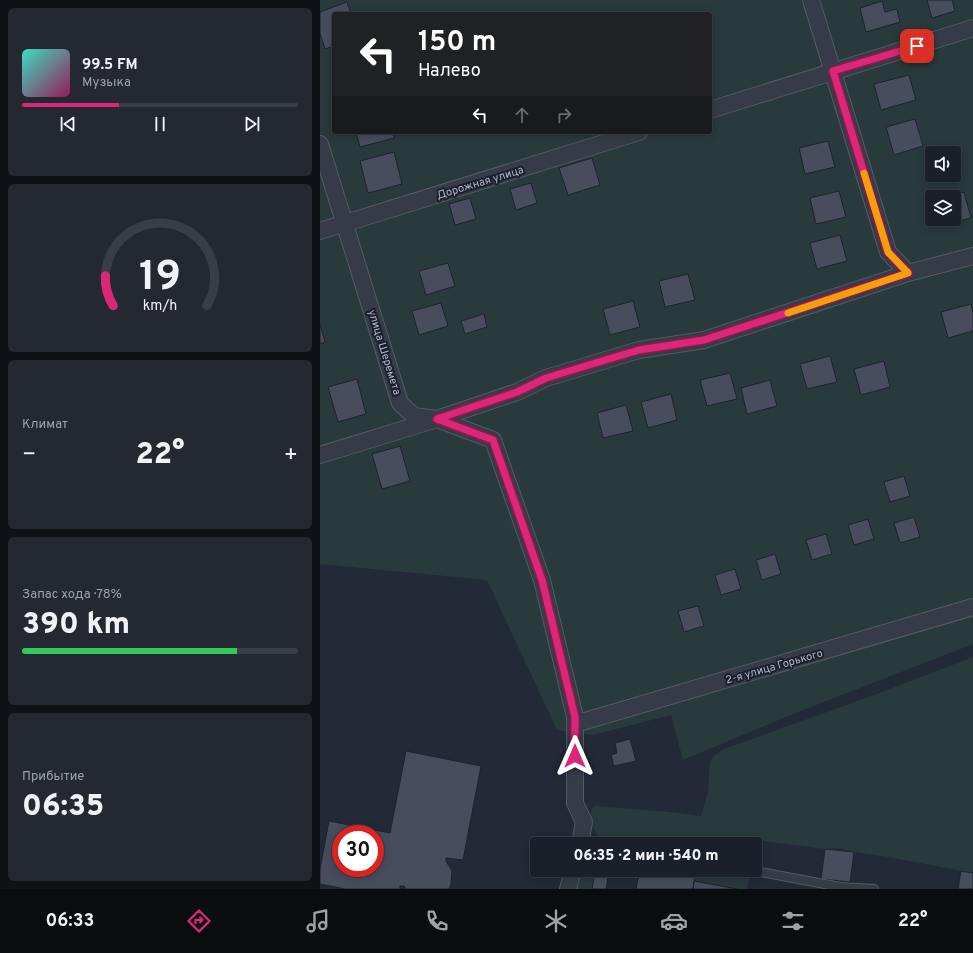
<!DOCTYPE html>
<html lang="ru">
<head>
<meta charset="utf-8">
<style>
	body { margin:0; font-family:Overpass,sans-serif; background:#232831; color:#f1f3f6; height:100vh; display:flex; flex-direction:column; font-size:15px; white-space:nowrap }
	* { box-sizing:border-box; margin:0 }
	p { font-size:13px; color:#9fa3a8 }
	.icon { flex:none; width:22px; height:22px; fill:none; stroke:currentColor; stroke-width:2; stroke-linecap:round; stroke-linejoin:round }
	.map { position:relative; flex:1; overflow:hidden }
	.panel { display:flex; flex-direction:column; gap:8px; padding:8px; background:#0e1217; width:320px }
	.panel>* { flex:none }
	.guide { position:absolute; left:12px; top:12px; width:380px; height:122px; border-radius:4px; box-shadow:0 2px 10px #0003,0 0 0 1px #383e46; background:#202124; color:#fff; overflow:hidden }
	.buttons { position:absolute; left:605px; top:146px; display:grid; gap:8px }
	.buttons a { display:grid; place-items:center; width:36px; height:36px; border-radius:4px; background:#1a2029; box-shadow:0 2px 10px #0003,0 0 0 1px #383e46; font-size:20px }
	.speed { position:absolute; left:12px; top:825px; display:flex; gap:8px; font-size:20px; font-weight:700; text-align:center }
	.speed>* { display:grid; place-content:center; width:52px; height:52px; border-radius:50%; background:#1a2029; box-shadow:0 2px 10px #0003,0 0 0 1px #383e46; line-height:1 }
	.speed .limit { border:6px solid #d22; background:#fff; color:#111 }
	.pin { position:absolute; display:grid; place-items:center; width:34px; height:34px; color:#fff; margin:-17px; border-radius:8px; box-shadow:0 2px 6px #0006 }
	.me { position:absolute; width:44px; margin:-22px; rotate:0deg; stroke-linejoin:round; filter:drop-shadow(0 0 3px #0008) }
	.turn { display:flex; align-items:center; gap:14px; height:84px; padding:0 20px; font-size:18px }
	.turn .icon { width:52px; height:52px; stroke-width:2.5 }
	.turn b { display:block; font-size:28px; line-height:34px }
	.lanes { display:flex; align-items:center; height:38px; padding:0 20px; background:#0003; justify-content:center; gap:20px; direction:ltr }
	.lanes .off { opacity:.35 }
	.big { font-size:30px; font-weight:800; line-height:1.1 }
	.panel .tile { flex:1; display:flex; flex-direction:column; justify-content:center; gap:6px; min-width:0; padding:0 14px; border-radius:6px; background:#232831 }
	.panel .dial { align-items:center; gap:0 }
	.dial svg { height:104px; overflow:visible; fill:none; stroke:#383e46; stroke-width:7; stroke-linecap:round; text-anchor:middle }
	.dial text { fill:#f1f3f6; stroke:none }
	.song { display:flex; align-items:center; gap:12px }
	.cover { width:48px; height:48px; border-radius:6px; background:linear-gradient(135deg,hsl(170 70% 55%),hsl(330 70% 35%)) }
	.played { height:4px; border-radius:2px; background:linear-gradient(90deg,#db2777 35%,#383e46 35%) }
	.keys { display:flex; justify-content:space-around; direction:ltr }
	.heat { display:flex; justify-content:space-between; align-items:center; font-size:22px; direction:ltr }
	.charge { height:6px; border-radius:3px; background:linear-gradient(90deg,#34c759 78%,#383e46 0) }
	.trip { position:absolute; left:210px; top:837px; width:232px; height:40px; border-radius:4px; background:#1a2029; box-shadow:0 2px 10px #0003,0 0 0 1px #383e46; font-weight:800; line-height:40px; text-align:center }
	.tab-bar { display:flex; height:64px; justify-content:space-around; align-items:center; background:#0a0d10; color:#9fa3a8 }
	.tab-bar .icon { width:28px; height:28px }
	.tab-bar .active { color:#db2777 }
	.tab-bar b { font-size:18px; color:#f1f3f6 }
	main { display:flex; flex:1; min-height:0 }
	.map>svg:first-child { display:block }
	.green { fill:#293a3c; fill-rule:evenodd }
	.building { fill:#474d5d; stroke:#1d232e; fill-rule:evenodd }
	.lines { fill:none; stroke-linecap:round; stroke-linejoin:round }
	.lane-casing { stroke:#545965; stroke-width:10 }
	.street-casing { stroke:#545965; stroke-width:18 }
	.lane { stroke:#363c47; stroke-width:8 }
	.street { stroke:#363c47; stroke-width:16 }
	.route-casing { stroke:#8e194d; stroke-width:10 }
	.route { stroke:#db2777; stroke-width:7 }
	.slow { stroke:#f59e0b; stroke-width:7 }
	.labels { text-anchor:middle; stroke-width:4; stroke-linejoin:round; paint-order:stroke }
	.street-label { font-size:11px; fill:#b1b6c4; stroke:#1b212c }
</style>
</head>
<body>
<main>
<section class="panel">
<div class="tile">
<div class="song"><i class="cover"></i><div><b>99.5 FM</b><p>Музыка</p></div></div>
<div class="played"></div>
<div class="keys"><svg class="icon" aria-label="previous" viewBox="0 0 24 24"><path d="M18 5L8 12l10 7zM5 5v14"/></svg><svg class="icon" aria-label="pause" viewBox="0 0 24 24"><path d="M8 5v14M16 5v14"/></svg><svg class="icon" aria-label="next" viewBox="0 0 24 24"><path d="M6 5l10 7-10 7zM19 5v14"/></svg></div>
</div>
<div class="tile dial"><svg viewBox="0 0 100 80">
<path d="M14 69A42 42 0 1 1 86 69"/>
<path d="M14 69A42 42 0 0 1 8 46" stroke="#db2777"/>
<text x="50" y="56" font-size="32" font-weight="700">19</text>
<text x="50" y="72" font-size="11">km/h</text>
</svg></div>
<div class="tile"><p>Климат</p>
<div class="heat"><a>−</a><b class="big">22°</b><a>+</a></div>
</div>
<div class="tile"><p>Запас хода · 78%</p><b class="big">390 km</b><div class="charge"></div></div>
<div class="tile"><p>Прибытие</p><b class="big">06:35</b></div>
</section>
<div class="map">
<svg width="653" height="889" viewBox="0 0 653 889">
	<rect width="100%" height="100%" fill="#232a37"/>
	<!-- green -->
	<path class="green" d="M0 0H653V644L473 714 363 760 351 715 272 735 237 730 167 580 0 564ZM14 14H390V132H14ZM612 153H634V175H612ZM612 197H634V219H612Z
		M653 657V873L568 857 534 852 519 848 505 849 437 840 435 848V844H327L278 836 271 825V810L274 806 340 811 381 816 388 792 390 762 394 756 404 749 549 697Z
		M259 870H275L272 889H253Z
		M343 870H409L430 875 427 889H417L374 881 375 876Z"/>
	<!-- building -->
	<path class="building" d="M607 0H632L635 11 612 18Z
		M562 1 565 12 577 9 580 22 546 32 540 8Z
		M27 2 31 14H14V46L5 49 0 33V12Z
		M589 75 596 100 561 110 554 84Z
		M595 119 603 146 574 155 566 127Z
		M36 132H73L74 138 40 147Z
		M508 141 515 167 485 174 479 148Z
		M74 152 82 184 48 193 40 161Z
		M272 158 280 185 248 195 239 168Z
		M211 183 217 203 196 210 190 189Z
		M519 191 526 217 496 224 490 198Z
		M644 192 651 218 616 227 614 219H634V197H627Z
		M150 198 156 219 135 225 129 204Z
		M520 235 527 261 497 269 490 243Z
		M128 263 135 286 106 295 99 271Z
		M368 274 375 300 345 307 339 281Z
		M313 301 320 327 290 335 283 309Z
		M121 303 128 326 99 335 92 311Z
		M651 304 653 313V331L628 338 621 312Z
		M164 314 167 327 145 334 141 321Z
		M0 324 5 342 0 344Z
		M510 356 517 382 487 389 480 364Z
		M564 361 570 387 541 395 534 369Z
		M410 373 417 399 387 406 380 380Z
		M37 379 46 414 18 422 8 387Z
		M450 380 457 406 427 414 421 388Z
		M351 394 357 420 328 428 321 402Z
		M306 405 313 431 283 438 277 413Z
		M80 446 90 481 62 489 52 454Z
		M584 476 590 496 570 502 564 482Z
		M594 517 600 537 580 543 574 523Z
		M548 519 554 539 534 545 528 525Z
		M506 534 512 554 492 560 486 540Z
		M455 554 461 574 442 580 436 560Z
		M415 569 421 589 401 595 395 575Z
		M378 606 384 626 364 632 358 611Z
		M310 739 316 761 294 766 291 755 297 753 295 743Z
		M86 751 161 766 143 860 126 858V861L132 871 131 884 129 889H86L84 886H80V889H25L0 884V869L9 821 70 833ZM21 834H55V868H21Z
		M505 849 534 852 530 882 501 879Z
		M275 870H289L286 889H272Z
		M320 870H343L375 876 373 889H316Z
		M641 871 653 873V889H638Z
		M374 881 417 889H373Z"/>
	<g class="lines">
		<defs>
			<path id="lane" d="M260 841 283 844
				M430 870 520 887 554 889"/>
			<path id="street" d="M491 0 568 252 588 273
				M390 110 653 28
				M0 144 80 403 94 416 117 419 0 455
				M0 231 319 132
				M117 419 197 392 226 378 319 350 384 340 588 273 653 256
				M117 419 173 440 222 580 255 717V803L264 822 260 844
				M255 724 653 607
				M248 889 253 870"/>
		</defs>
		<!-- lane casing -->
		<use href="#lane" class="lane-casing"/>
		<!-- street casing -->
		<use href="#street" class="street-casing"/>
		<!-- lane -->
		<use href="#lane" class="lane"/>
		<!-- street -->
		<use href="#street" class="street"/>
	</g>
	<g class="lines">
		<defs>
			<path id="route" d="M255 756V717L222 580 173 440 117 419 197 392 226 378 292 358 319 350 384 340 588 273 568 252 513 71 597 46"/>
		</defs>
		<!-- route casing -->
		<use href="#route" class="route-casing"/>
		<!-- route -->
		<use href="#route" class="route"/>
		<!-- slow -->
		<path class="slow" d="M468 313 588 273 568 252 544 173"/>
	</g>
	<g class="labels">
		<!-- street labels -->
		<g class="street-label">
			<text transform="translate(160 182) rotate(-17)" y="4">Дорожная улица</text>
			<text transform="translate(65 352) rotate(73)" y="4">улица Шеремета</text>
			<text transform="translate(454 666) rotate(-16)" y="4">2-я улица Горького</text>
		</g>
	</g>
</svg>
<div class="buttons">
<a><svg class="icon" aria-label="sound" viewBox="0 0 24 24"><path d="M4 9h4l5-4v14l-5-4H4zM17 9q2 3 0 6"/></svg></a>
<a><svg class="icon" aria-label="layers" viewBox="0 0 24 24"><path d="M12 4l9 5-9 5-9-5zM3 14l9 5 9-5"/></svg></a>
</div>
<div class="speed"><div class="limit">30</div></div>
<div class="pin" style="left:597px;top:46px;background:#d93025"><svg class="icon" aria-label="arrive" viewBox="0 0 24 24"><path d="M6 21V4h12l-3 4 3 4H6"/></svg></div>
<svg class="me" style="left:255px;top:756px" viewBox="-20 -20 40 40"><path d="M0-17L14 15 0 8-14 15z" fill="#db2777" stroke="#fff" stroke-width="4"/></svg>
<div class="trip">06:35 · 2 мин · 540 m</div>
<div class="guide">
<div class="turn"><svg class="icon" aria-label="left" viewBox="0 0 24 24"><path d="M17 20v-9H6M10 6l-5 5 5 5"/></svg><div><b>150 m</b>Налево</div></div>
<div class="lanes"><svg class="icon" aria-label="left" viewBox="0 0 24 24"><path d="M17 20v-9H6M10 6l-5 5 5 5"/></svg><svg class="icon off" aria-label="ahead" viewBox="0 0 24 24"><path d="M12 20V5M6 11l6-6 6 6"/></svg><svg class="icon off" aria-label="right" viewBox="0 0 24 24"><path d="M7 20v-9h11M14 6l5 5-5 5"/></svg></div>
</div>
</div>
</main>
<nav class="tab-bar">
<b>06:33</b>
<svg class="icon active" aria-label="directions" viewBox="0 0 24 24"><path d="M12 3l9 9-9 9-9-9zM9 14v-3h6M13 9l2 2-2 2"/></svg>
<svg class="icon" aria-label="music" viewBox="0 0 24 24"><path d="M9 18V5l10-2v13"/><circle cx="6" cy="18" r="3"/><circle cx="16" cy="16" r="3"/></svg>
<svg class="icon" aria-label="phone" viewBox="0 0 24 24"><path d="M5 4h4l2 5-3 2q2 4 5 5l2-3 5 2v4C11 20 4 13 5 4z"/></svg>
<svg class="icon" aria-label="climate" viewBox="0 0 24 24"><path d="M12 3v18M4 7l16 10M4 17L20 7"/></svg>
<svg class="icon" aria-label="car" viewBox="0 0 24 24"><path d="M5 17H2v-5l4-1 3-4h7l3 4 3 1v5h-3M9 17h6M6 11h13"/><circle cx="7" cy="17" r="2"/><circle cx="17" cy="17" r="2"/></svg>
<svg class="icon" aria-label="filters" viewBox="0 0 24 24"><path d="M4 7h16M4 17h16"/><circle cx="9" cy="7" r="2"/><circle cx="15" cy="17" r="2"/></svg>
<b>22°</b>
</nav>
</body>
</html>
